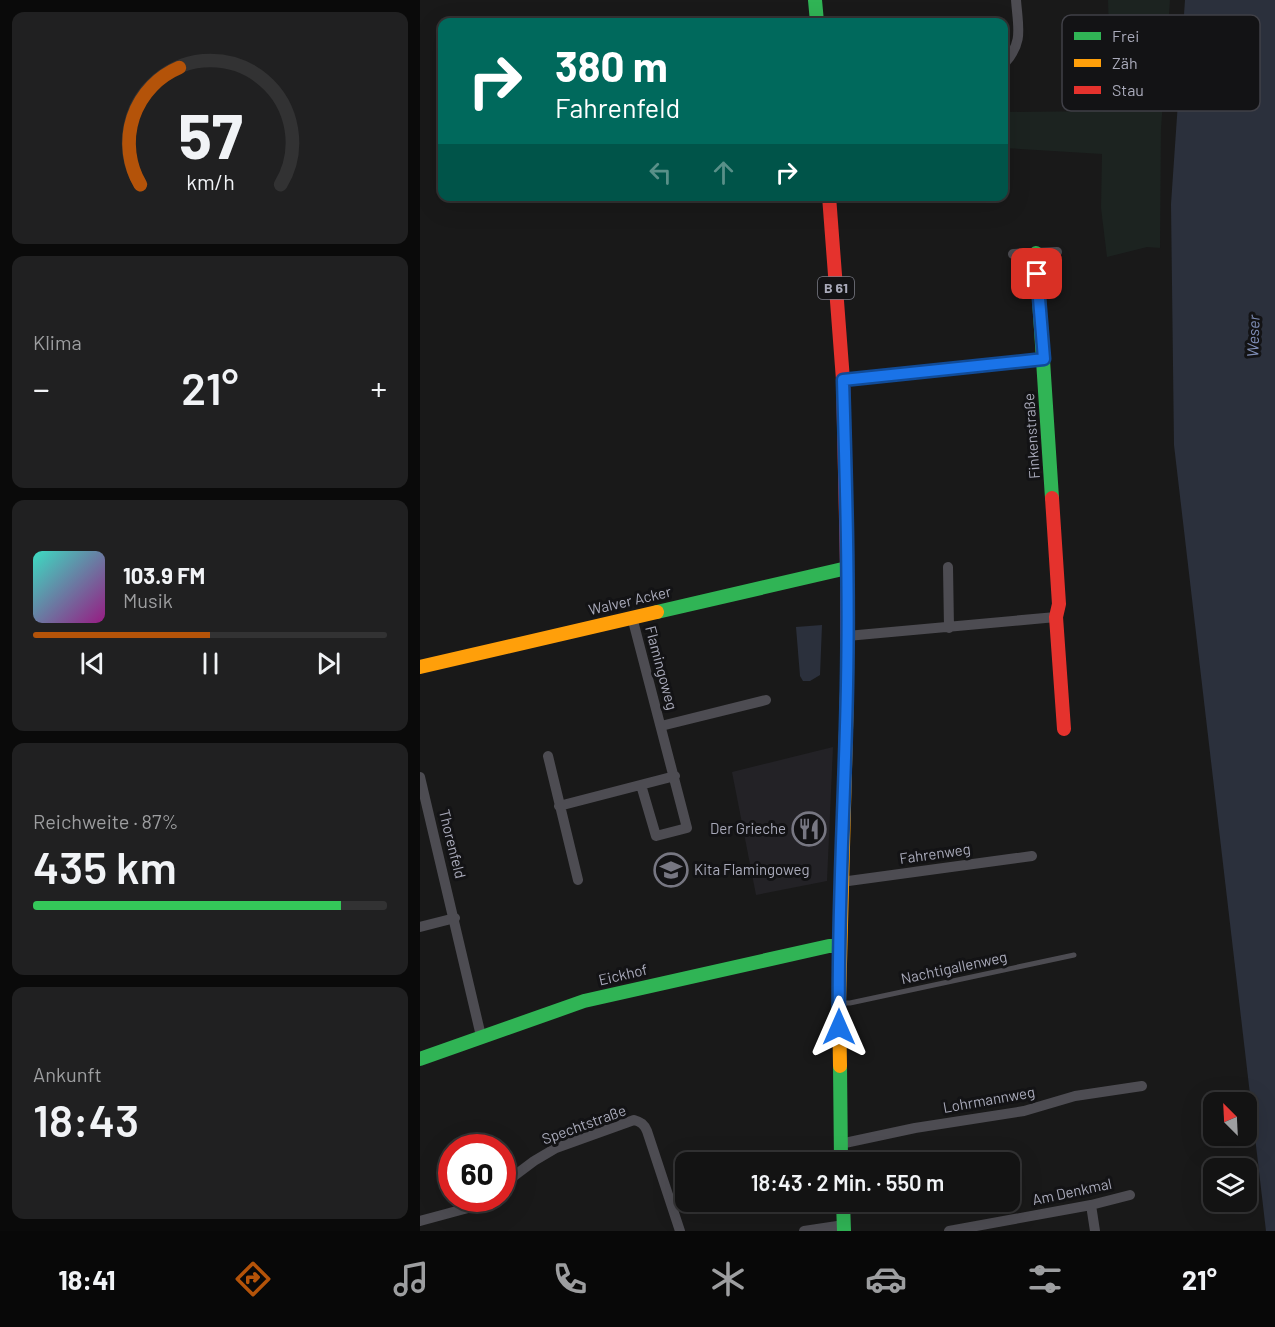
<!DOCTYPE html>
<html lang="de">
<head>
<meta charset="utf-8">
<style>
	body { margin:0; font-family:Barlow,sans-serif; background:#202021; color:#f1f3f6; height:100vh; display:flex; flex-direction:column; font-size:22px; white-space:nowrap }
	* { box-sizing:border-box; margin:0 }
	p { font-size:20px; color:#9d9ea0 }
	.icon { flex:none; width:33px; height:33px; fill:none; stroke:currentColor; stroke-width:2; stroke-linecap:round; stroke-linejoin:round }
	.map { position:relative; flex:1; overflow:hidden }
	.details { display:flex; flex-direction:column; gap:12px; padding:12px; background:#0a0a0a; width:420px }
	.details>* { flex:none }
	.top-card { position:absolute; left:18px; top:18px; width:570px; height:183px; border-radius:12px; box-shadow:0 6px 24px #0002,0 0 0 2px #323233; background:#00695c; color:#fff; overflow:hidden }
	.needle { width:39px; rotate:336deg }
	.fabs { position:absolute; left:783px; top:1092px; display:grid; gap:12px }
	.fabs a { display:grid; place-items:center; width:54px; height:54px; border-radius:12px; background:#131313; box-shadow:0 6px 24px #0002,0 0 0 2px #323233; font-size:30px }
	.speed { position:absolute; left:18px; top:1134px; display:flex; gap:12px; font-size:30px; font-weight:700; text-align:center }
	.speed>* { display:grid; place-content:center; width:78px; height:78px; border-radius:50%; background:#131313; box-shadow:0 6px 24px #0002,0 0 0 2px #323233; line-height:1 }
	.speed .limit { border:9px solid #d22; background:#fff; color:#111 }
	.pin { position:absolute; display:grid; place-items:center; width:51px; height:51px; color:#fff; margin:-26px; border-radius:12px; box-shadow:0 3px 9px #0006 }
	.me { position:absolute; width:66px; margin:-33px; rotate:0deg; stroke-linejoin:round; filter:drop-shadow(0 0 4px #0008) }
	.turn { display:flex; align-items:center; gap:21px; height:126px; padding:0 18px; font-size:27px }
	.turn .icon { width:78px; height:78px; stroke-width:2.5 }
	.turn b { display:block; font-size:42px; line-height:51px }
	.lanes { display:flex; align-items:center; height:57px; padding:0 18px; background:#0003; justify-content:center; gap:30px; direction:ltr }
	.lanes .off { opacity:.35 }
	.big { font-size:45px; font-weight:600; line-height:1.1 }
	.details .card { flex:1; display:flex; flex-direction:column; justify-content:center; gap:9px; min-width:0; padding:0 21px; border-radius:12px; background:#202021 }
	.details .dial { align-items:center; gap:0 }
	.dial svg { height:156px; overflow:visible; fill:none; stroke:#323233; stroke-width:7; stroke-linecap:round; text-anchor:middle }
	.dial text { fill:#f1f3f6; stroke:none }
	.song { display:flex; align-items:center; gap:18px }
	.cover { width:72px; height:72px; border-radius:9px; background:linear-gradient(135deg,hsl(170 70% 55%),hsl(310 70% 35%)) }
	.played { height:6px; border-radius:3px; background:linear-gradient(90deg,#b45309 50%,#323233 50%) }
	.keys { display:flex; justify-content:space-around; direction:ltr }
	.heat { display:flex; justify-content:space-between; align-items:center; font-size:33px; direction:ltr }
	.charge { height:9px; border-radius:4px; background:linear-gradient(90deg,#34c759 87%,#323233 0) }
	.trip { position:absolute; left:255px; top:1152px; width:345px; height:60px; border-radius:12px; background:#131313; box-shadow:0 6px 24px #0002,0 0 0 2px #323233; font-weight:600; line-height:60px; text-align:center }
	.menu { display:flex; height:96px; justify-content:space-around; align-items:center; background:#080808; color:#9d9ea0 }
	.menu .icon { width:42px; height:42px }
	.menu .selected { color:#b45309 }
	.menu b { font-size:27px; color:#f1f3f6 }
	main { display:flex; flex:1; min-height:0 }
	.map>svg:first-child { display:block }
	.built { fill:#232226 }
	.green { fill:#1c2320 }
	.water { fill:#2b303c }
	.lines { fill:none; stroke-linecap:round; stroke-linejoin:round }
	.lane { stroke:#4d4c52; stroke-width:5 }
	.street { stroke:#4d4c52; stroke-width:10 }
	.fast { stroke:#30b455; stroke-width:14 }
	.slow { stroke:#ff9f0a; stroke-width:14 }
	.jam { stroke:#e5322d; stroke-width:14 }
	.route-casing { stroke:#114b97; stroke-width:15 }
	.route { stroke:#1a73e8; stroke-width:10 }
	.labels { text-anchor:middle; stroke-width:6; stroke-linejoin:round; paint-order:stroke }
	.shield { fill:#131315; stroke:#7c7d88; stroke-width:1.5 }
	.shield-label { font-size:14px; font-weight:bold; fill:#a9aaba }
	.street-label { font-size:15px; fill:#a9aaba; stroke:#131315 }
	.poi-label { font-size:15px; fill:#a9aaba; stroke:#131315; text-anchor:end }
	.water-label { font-size:16px; font-style:italic; fill:#7f8eb7; stroke:#131315 }
	.key { fill:#131315; stroke:#404047; stroke-width:1.5 }
	.key-label { font-size:16px; fill:#a9aaba }
</style>
</head>
<body>
<main>
<section class="details">
<div class="card dial"><svg viewBox="0 0 100 80">
<path d="M14 69A42 42 0 1 1 86 69"/>
<path d="M14 69A42 42 0 0 1 34 9" stroke="#b45309"/>
<text x="50" y="56" font-size="32" font-weight="700">57</text>
<text x="50" y="72" font-size="11">km/h</text>
</svg></div>
<div class="card"><p>Klima</p>
<div class="heat"><a>−</a><b class="big">21°</b><a>+</a></div>
</div>
<div class="card">
<div class="song"><i class="cover"></i><div><b>103.9 FM</b><p>Musik</p></div></div>
<div class="played"></div>
<div class="keys"><svg class="icon" aria-label="previous" viewBox="0 0 24 24"><path d="M18 5L8 12l10 7zM5 5v14"/></svg><svg class="icon" aria-label="pause" viewBox="0 0 24 24"><path d="M8 5v14M16 5v14"/></svg><svg class="icon" aria-label="next" viewBox="0 0 24 24"><path d="M6 5l10 7-10 7zM19 5v14"/></svg></div>
</div>
<div class="card"><p>Reichweite · 87%</p><b class="big">435 km</b><div class="charge"></div></div>
<div class="card"><p>Ankunft</p><b class="big">18:43</b></div>
</section>
<div class="map">
<svg width="855" height="1231" viewBox="0 0 855 1231">
	<rect width="100%" height="100%" fill="#191919"/>
	<!-- built -->
	<path class="built" d="M413 747 407 881 336 895 312 772Z"/>
	<!-- green -->
	<path class="green" d="M688 0H750L741 129 740 248 727 247 687 257 681 208 682 154 584 148V112L683 111 691 94Z"/>
	<!-- water -->
	<path class="water" d="M765 0H855V1231H846L754 445 751 204Z
		M402 625 400 675 390 681H383L380 676 376 627Z"/>
	<g class="lines">
		<!-- lane -->
		<path class="lane" d="M421 1003H430L654 955"/>
		<!-- street -->
		<path class="street" d="M584 64C604 42 598 28 596 0
			M593 254 637 252
			M423 380 624 359
			M528 567 529 628
			M212 617 267 828 236 836 221 785
			M427 636 636 617
			M241 726 346 700
			M128 756 158 880
			M0 777 61 1036
			M139 806 255 776
			M421 882 612 856
			M0 927 35 918
			M420 1144 495 1128 604 1111 655 1096 722 1086
			M82 1185 114 1161 136 1148 214 1120C221 1122 224 1124 227 1131L260 1231
			M671 1205 675 1231
			M0 1221 48 1208 66 1198
			M384 1231 424 1225
			M529 1231 671 1205 710 1195"/>
		<!-- fast -->
		<path class="fast" d="M395 0 397 22
			M616 253 632 498
			M237 612 427 568
			M0 1059 164 1001 409 946H419
			M420 1066 421 1162
			M423 1202 424 1231"/>
		<!-- slow -->
		<path class="slow" d="M0 667 237 612
			M420 1066 419 1003 427 691"/>
		<!-- jam -->
		<path class="jam" d="M409 196 423 380 427 568V691
			M632 498 639 604 636 617 644 729"/>
	</g>
	<g class="lines">
		<defs>
			<path id="route" d="M419 1027C417 913 425 799 427 685 429 583 426 482 423 380L624 359 617 274"/>
		</defs>
		<!-- route casing -->
		<use href="#route" class="route-casing"/>
		<!-- route -->
		<use href="#route" class="route"/>
	</g>
	<!-- icons -->
	<defs>
		<symbol id="restaurant-ring" viewBox="-11 -11 22 22"><circle r="9.5" fill="#131315" stroke="#777782" stroke-width="1.5"/><path d="M-5-6h1v4h1v-4h1v4h1v-4h1v5L-1.5 .5V6h-2V.5L-5-1ZM5-6V6H3V1.5H1.5Q1.5-4 5-6Z" fill="#777782"/></symbol>
		<symbol id="school-ring" viewBox="-11 -11 22 22"><circle r="9.5" fill="#131315" stroke="#777782" stroke-width="1.5"/><path d="M0-5L7-2L0 1L-7-2ZM-4 1L0 2.5L4 1V4Q0 6-4 4Z" fill="#777782"/></symbol>
	</defs>
	<g fill-rule="evenodd">
		<use href="#restaurant-ring" x="370" y="810" width="38" height="38"/>
		<use href="#school-ring" x="232" y="851" width="38" height="38"/>
	</g>
	<g class="labels">
		<!-- shield labels -->
		<rect class="shield" x="398" y="277" width="36" height="22" rx="4.5"/>
		<g class="shield-label">
			<text x="416" y="293">B 61</text>
		</g>
		<!-- street labels -->
		<g class="street-label">
			<text transform="translate(612 436) rotate(-94)" y="5">Finkenstraße</text>
			<text transform="translate(210 601) rotate(-13)" y="5">Walver Acker</text>
			<text transform="translate(241 668) rotate(75)" y="5">Flamingoweg</text>
			<text transform="translate(32 844) rotate(76)" y="5">Thorenfeld</text>
			<text transform="translate(515 854) rotate(-8)" y="5">Fahrenweg</text>
			<text transform="translate(534 968) rotate(-12)" y="5">Nachtigallenweg</text>
			<text transform="translate(203 975) rotate(-13)" y="5">Eickhof</text>
			<text transform="translate(569 1100) rotate(-10)" y="5">Lohrmannweg</text>
			<text transform="translate(164 1125) rotate(-20)" y="5">Spechtstraße</text>
			<text transform="translate(652 1192) rotate(-12)" y="5">Am Denkmal</text>
		</g>
		<!-- poi labels -->
		<g class="poi-label">
			<text x="366" y="834">Der Grieche</text>
			<text x="274" y="875" text-anchor="start">Kita Flamingoweg</text>
		</g>
		<!-- water labels -->
		<g class="water-label">
			<text transform="translate(833 336) rotate(-88)" y="6">Weser</text>
		</g>
	</g>
	<!-- legend -->
	<rect x="642" y="15" width="198" height="96" rx="9" class="key"/>
	<rect x="654" y="32" width="27" height="8" fill="#30b455"/>
	<rect x="654" y="59" width="27" height="8" fill="#ff9f0a"/>
	<rect x="654" y="86" width="27" height="8" fill="#e5322d"/>
	<g class="key-label">
		<text x="692" y="42">Frei</text>
		<text x="692" y="69">Zäh</text>
		<text x="692" y="96">Stau</text>
	</g>
</svg>
<div class="fabs">
<a><svg class="needle" viewBox="-14 -14 28 28"><path d="M0-13l5 13h-10z" fill="#e53935"/><path d="M0 13l5-13h-10z" fill="#9d9ea0"/></svg></a>
<a><svg class="icon" aria-label="layers" viewBox="0 0 24 24"><path d="M12 4l9 5-9 5-9-5zM3 14l9 5 9-5"/></svg></a>
</div>
<div class="speed"><div class="limit">60</div></div>
<div class="pin" style="left:617px;top:274px;background:#d93025"><svg class="icon" aria-label="arrive" viewBox="0 0 24 24"><path d="M6 21V4h12l-3 4 3 4H6"/></svg></div>
<svg class="me" style="left:419px;top:1027px" viewBox="-20 -20 40 40"><path d="M0-17L14 15 0 8-14 15z" fill="#1a73e8" stroke="#fff" stroke-width="4"/></svg>
<div class="trip">18:43 · 2 Min. · 550 m</div>
<div class="top-card">
<div class="turn"><svg class="icon" aria-label="right" viewBox="0 0 24 24"><path d="M7 20v-9h11M14 6l5 5-5 5"/></svg><div><b>380 m</b>Fahrenfeld</div></div>
<div class="lanes"><svg class="icon off" aria-label="left" viewBox="0 0 24 24"><path d="M17 20v-9H6M10 6l-5 5 5 5"/></svg><svg class="icon off" aria-label="ahead" viewBox="0 0 24 24"><path d="M12 20V5M6 11l6-6 6 6"/></svg><svg class="icon" aria-label="right" viewBox="0 0 24 24"><path d="M7 20v-9h11M14 6l5 5-5 5"/></svg></div>
</div>
</div>
</main>
<nav class="menu">
<b>18:41</b>
<svg class="icon selected" aria-label="directions" viewBox="0 0 24 24"><path d="M12 3l9 9-9 9-9-9zM9 14v-3h6M13 9l2 2-2 2"/></svg>
<svg class="icon" aria-label="music" viewBox="0 0 24 24"><path d="M9 18V5l10-2v13"/><circle cx="6" cy="18" r="3"/><circle cx="16" cy="16" r="3"/></svg>
<svg class="icon" aria-label="phone" viewBox="0 0 24 24"><path d="M5 4h4l2 5-3 2q2 4 5 5l2-3 5 2v4C11 20 4 13 5 4z"/></svg>
<svg class="icon" aria-label="climate" viewBox="0 0 24 24"><path d="M12 3v18M4 7l16 10M4 17L20 7"/></svg>
<svg class="icon" aria-label="car" viewBox="0 0 24 24"><path d="M5 17H2v-5l4-1 3-4h7l3 4 3 1v5h-3M9 17h6M6 11h13"/><circle cx="7" cy="17" r="2"/><circle cx="17" cy="17" r="2"/></svg>
<svg class="icon" aria-label="filters" viewBox="0 0 24 24"><path d="M4 7h16M4 17h16"/><circle cx="9" cy="7" r="2"/><circle cx="15" cy="17" r="2"/></svg>
<b>21°</b>
</nav>
</body>
</html>
